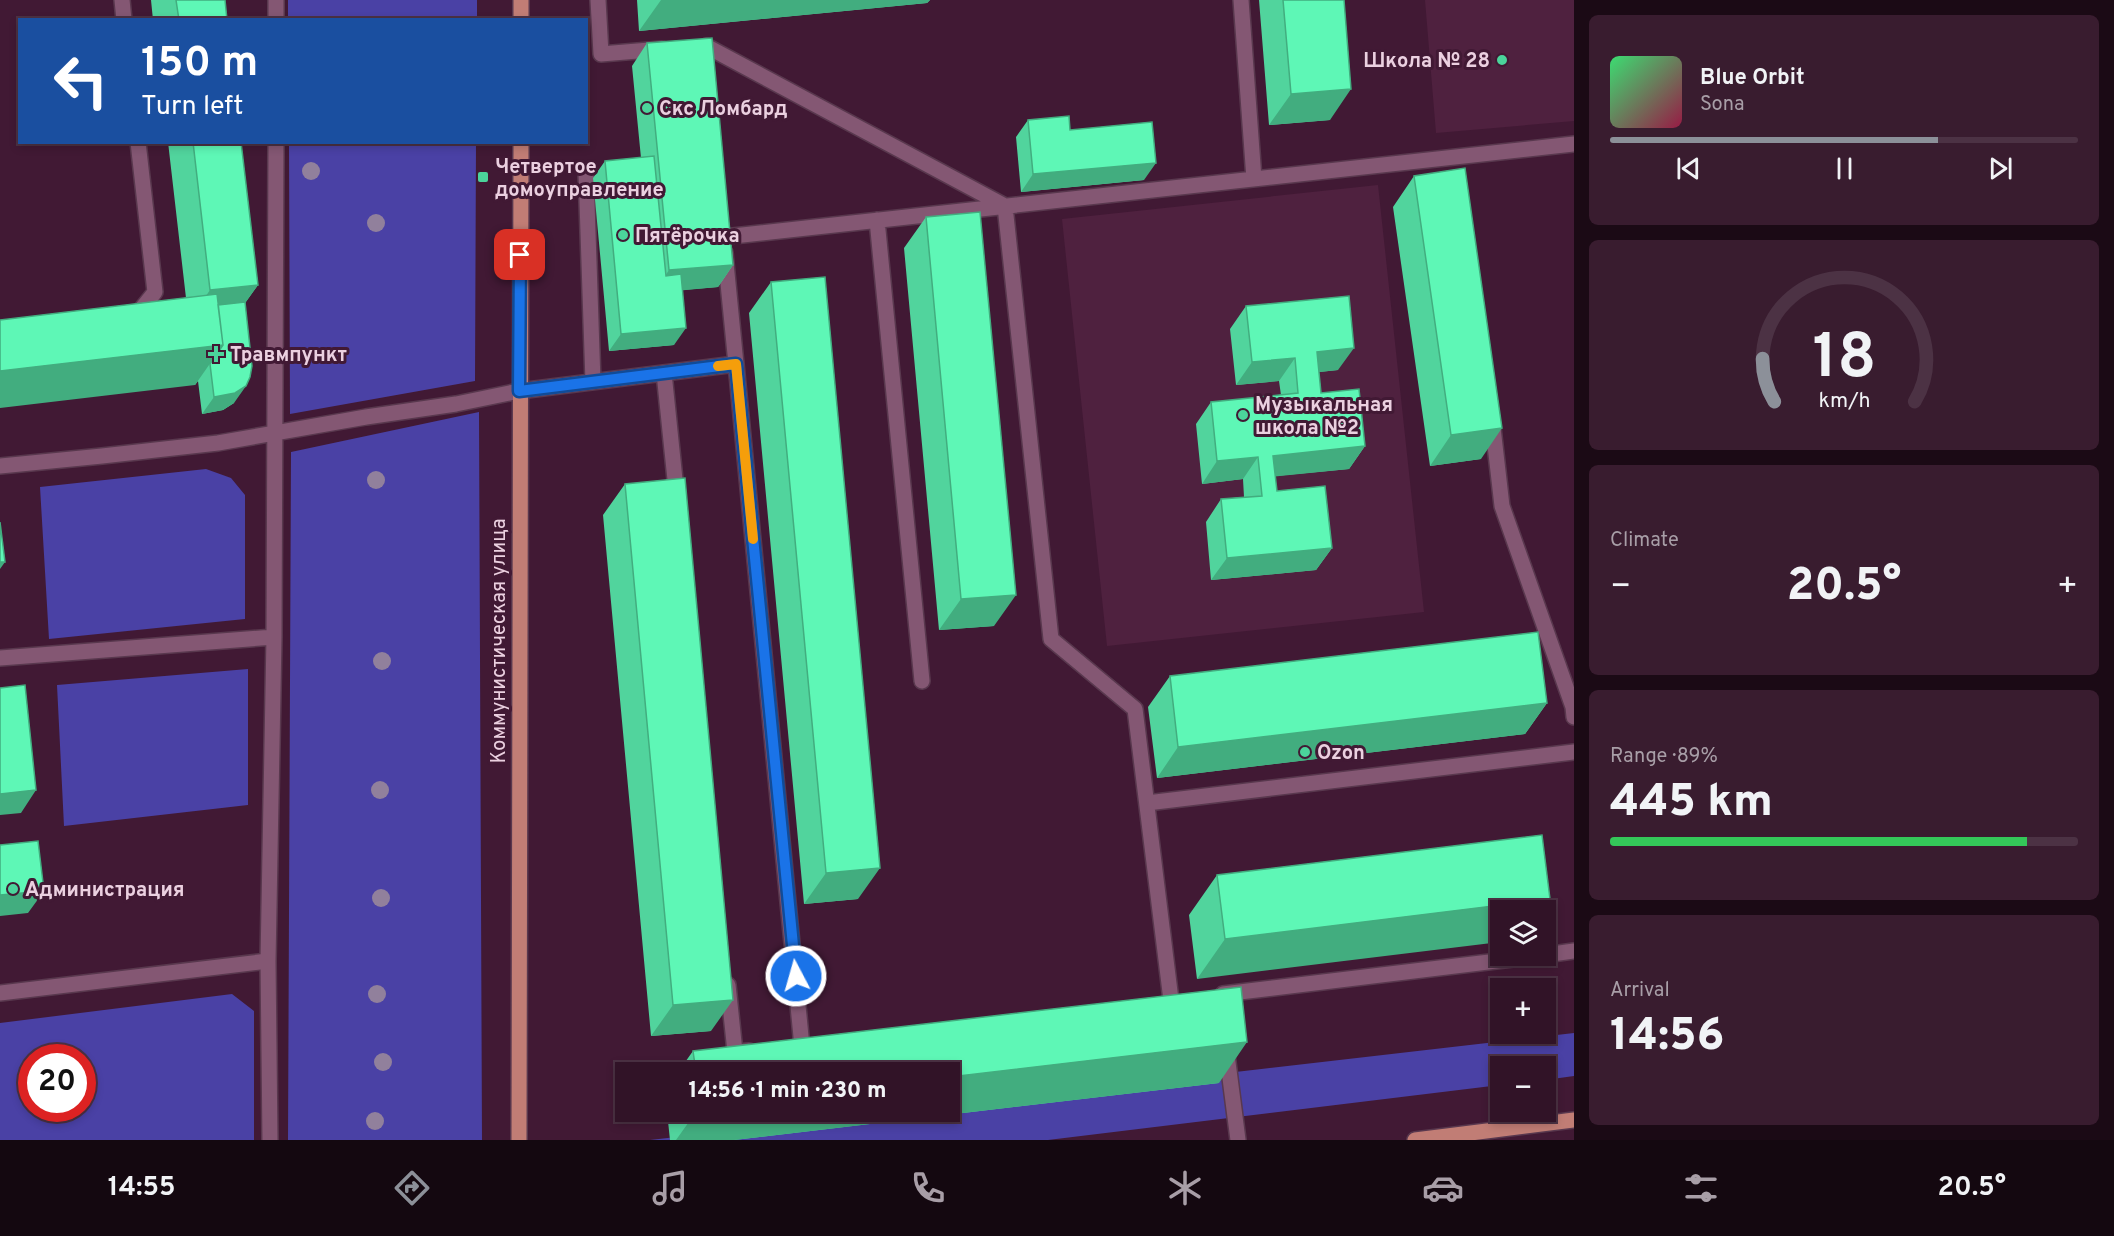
<!DOCTYPE html>
<html lang="en">
<head>
<meta charset="utf-8">
<style>
	body { margin:0; font-family:Overpass,sans-serif; background:#391c2f; color:#f1f3f6; height:100vh; display:flex; flex-direction:column; font-size:22px; white-space:nowrap }
	* { box-sizing:border-box; margin:0 }
	p { font-size:20px; color:#a89ea7 }
	.icon { flex:none; width:33px; height:33px; fill:none; stroke:currentColor; stroke-width:2; stroke-linecap:round; stroke-linejoin:round }
	.map { position:relative; flex:1; overflow:hidden }
	.panel { display:flex; flex-direction:column; gap:15px; padding:15px; background:#1b0a15; width:540px }
	.panel>* { flex:none }
	.top-card { position:absolute; left:18px; top:18px; width:570px; height:126px; border-radius:0px; box-shadow:0 3px 9px #0003,0 0 0 2px #4c3244; background:#1a4fa0; color:#fff; overflow:hidden }
	.buttons { position:absolute; left:1490px; top:900px; display:grid; gap:12px }
	.buttons a { display:grid; place-items:center; width:66px; height:66px; border-radius:0px; background:#311327; box-shadow:0 3px 9px #0003,0 0 0 2px #4c3244; font-size:30px }
	.speed { position:absolute; left:18px; top:1044px; display:flex; gap:12px; font-size:30px; font-weight:700; text-align:center }
	.speed>* { display:grid; place-content:center; width:78px; height:78px; border-radius:50%; background:#311327; box-shadow:0 3px 9px #0003,0 0 0 2px #4c3244; line-height:1 }
	.speed .limit { border:9px solid #d22; background:#fff; color:#111 }
	.pin { position:absolute; display:grid; place-items:center; width:51px; height:51px; color:#fff; margin:-26px; border-radius:12px; box-shadow:0 3px 9px #0006 }
	.me { position:absolute; width:66px; margin:-33px; rotate:354deg; stroke-linejoin:round; filter:drop-shadow(0 0 4px #0008) }
	.turn { display:flex; align-items:center; gap:21px; height:126px; padding:0 24px; font-size:27px }
	.turn .icon { width:78px; height:78px; stroke-width:2.5 }
	.turn b { display:block; font-size:42px; line-height:51px }
	.big { font-size:45px; font-weight:800; line-height:1.1 }
	.panel .card { flex:1; display:flex; flex-direction:column; justify-content:center; gap:9px; min-width:0; padding:0 21px; border-radius:9px; background:#391c2f }
	.panel .dial { align-items:center; gap:0 }
	.dial svg { height:156px; overflow:visible; fill:none; stroke:#4c3244; stroke-width:7; stroke-linecap:round; text-anchor:middle }
	.dial text { fill:#f1f3f6; stroke:none }
	.song { display:flex; align-items:center; gap:18px }
	.cover { width:72px; height:72px; border-radius:9px; background:linear-gradient(135deg,hsl(140 70% 55%),hsl(340 70% 35%)) }
	.played { height:6px; border-radius:3px; background:linear-gradient(90deg,#8c9099 70%,#4c3244 70%) }
	.keys { display:flex; justify-content:space-around; direction:ltr }
	.heat { display:flex; justify-content:space-between; align-items:center; font-size:33px; direction:ltr }
	.charge { height:9px; border-radius:4px; background:linear-gradient(90deg,#34c759 89%,#4c3244 0) }
	.trip { position:absolute; left:615px; top:1062px; width:345px; height:60px; border-radius:0px; background:#311327; box-shadow:0 3px 9px #0003,0 0 0 2px #4c3244; font-weight:800; line-height:60px; text-align:center }
	.tabs { display:flex; height:96px; justify-content:space-around; align-items:center; background:#140810; color:#a89ea7 }
	.tabs .icon { width:42px; height:42px }
	.tabs .active { color:#8c9099 }
	.tabs b { font-size:27px; color:#f1f3f6 }
	main { display:flex; flex:1; min-height:0 }
	.map>svg:first-child { display:block }
	.built { fill:#4f213f }
	.green { fill:#4a41a5; fill-rule:evenodd }
	.lines { fill:none; stroke-linecap:round; stroke-linejoin:round }
	.minor-casing { stroke:#59384e; stroke-width:18 }
	.major-casing { stroke:#59384e; stroke-width:18 }
	.minor { stroke:#845773; stroke-width:15 }
	.major { stroke:#c17d75; stroke-width:15 }
	.tree { fill:#91809c }
	.wall { fill:#51d49d }
	.shaded-wall { fill:#42ad7f }
	.building { fill:#5ef7b6; stroke:#42ad7f; stroke-width:1.5 }
	.route-casing { stroke:#114b97; stroke-width:15 }
	.route { stroke:#1a73e8; stroke-width:10 }
	.slow { stroke:#f59e0b; stroke-width:10 }
	.poi-dot { fill:#4bd49b; stroke:#411934; stroke-width:2 }
	.labels { text-anchor:middle; stroke-width:6; stroke-linejoin:round; paint-order:stroke }
	.poi-label { font-size:20px; font-weight:bold; fill:#ebd0e0; stroke:#411934; text-anchor:start }
	.street-label { font-size:20px; fill:#ebd0e0; stroke:#411934 }
</style>
</head>
<body>
<main>
<div class="map">
<svg width="1574" height="1140" viewBox="0 0 1574 1140">
	<rect width="100%" height="100%" fill="#411934"/>
	<!-- built -->
	<path class="built" d="M1425 0H1574V121L1436 133Z
		M1378 185 1424 612 1107 646 1062 219Z"/>
	<!-- green -->
	<path class="green" d="M288 0H477V19H288Z
		M289 143H476L475 381 290 414Z
		M479 412 482 1140H288L291 452Z
		M206 469 231 478 245 495V619L49 639 40 487Z
		M248 669V805L64 826 57 685Z
		M232 994 254 1011V1140H0V1023ZM32 1058H82V1108H32Z
		M1574 1033V1076L1545 1080V1066H1500V1085L1048 1140H650L896 1112H950V1105Z"/>
	<g class="lines">
		<defs>
			<path id="minor" d="M122 0 124 20
				M598 0 601 54 662 49
				M1241 0 1254 179
				M276 20V0
				M706 46 1005 206 1051 639 1135 709 1171 1000
				M586 172 593 382
				M877 220 922 681
				M724 237 1574 144
				M131 313 139 312 155 292 138 142
				M736 364 802 1047
				M664 373 677 499
				M1492 419 1502 506 1573 707 1574 717
				M0 466 102 456 218 443 366 417 456 404 519 391 736 364 725 253
				M0 658 274 637
				M1147 803 1574 752
				M1545 955 1574 951
				M728 985 735 1052 749 1051
				M0 993 268 961
				M1223 994 1538 956
				M1226 1047 1238 1140
				M270 1140 268 961 274 637 276 142"/>
			<path id="major" d="M521 20V0
				M519 1140 521 142
				M1415 1140 1574 1120"/>
		</defs>
		<!-- minor casing -->
		<use href="#minor" class="minor-casing"/>
		<!-- major casing -->
		<use href="#major" class="major-casing"/>
		<!-- minor -->
		<use href="#minor" class="minor"/>
		<!-- major -->
		<use href="#major" class="major"/>
	</g>
	<!-- trees -->
	<g class="tree">
		<circle cx="311" cy="171" r="9"/>
		<circle cx="376" cy="223" r="9"/>
		<circle cx="376" cy="480" r="9"/>
		<circle cx="382" cy="661" r="9"/>
		<circle cx="380" cy="790" r="9"/>
		<circle cx="381" cy="898" r="9"/>
		<circle cx="377" cy="994" r="9"/>
		<circle cx="383" cy="1062" r="9"/>
		<circle cx="375" cy="1121" r="9"/>
	</g>
	<!-- wall -->
	<path class="wall" d="M151 0H225L227 20H153Z
		M637 0H930L927 3 639 31Z
		M1259 0H1344L1330 120 1269 125Z
		M647 43 733 265 718 287 682 290 674 345 609 351 593 178 605 161 641 158 632 66Z
		M1028 120 1070 130 1144 180 1021 192 1016 137Z
		M168 142H241L258 285 245 303 234 403 223 410 202 414 198 381 195 385 186 298Z
		M1414 176 1481 459 1430 466 1393 207Z
		M926 217 994 626 939 630 904 248Z
		M771 282 858 899 804 904 749 313Z
		M1246 306 1338 370 1319 372 1321 393 1365 446 1349 469 1275 476 1277 491 1332 548 1316 570 1211 580 1206 522 1221 499 1244 497 1243 479 1202 484 1196 424 1211 402 1281 395 1279 381 1236 385 1230 329Z
		M625 484 711 1031 651 1036 603 515Z
		M1170 676 1547 703 1525 734 1157 778 1148 707Z
		M1542 835 1197 979 1189 915 1217 875Z
		M693 1051 1219 1083 734 1140H670L667 1112H950V1072H678Z"/>
	<!-- shaded-wall -->
	<path class="shaded-wall" d="M661 0H930L927 3 639 31Z
		M1351 89 1330 120 1269 125 1291 94Z
		M1156 163 1144 180 1021 192 1033 174Z
		M733 265 718 287 654 293 669 270Z
		M258 285 236 316 189 321 210 290Z
		M686 328 674 345 609 351 621 334Z
		M223 345 195 385 0 408V371Z
		M1354 348 1338 370 1301 374 1317 352Z
		M1295 358 1279 381 1236 385 1252 362Z
		M246 386 234 403 223 410 202 414 214 397Z
		M1502 428 1481 459 1430 466 1451 435Z
		M1365 446 1349 469 1260 478 1273 456Z
		M1258 457 1243 479 1202 484 1217 461Z
		M1332 548 1316 570 1211 580 1227 558Z
		M0 562H5L0 569Z
		M1016 595 994 626 939 630 961 599Z
		M1547 703 1525 734 1157 778 1178 747Z
		M36 790 21 813 0 815V794Z
		M880 868 858 899 804 904 826 873Z
		M44 891 28 913 0 916V895Z
		M1550 899 1542 910H1500V942L1197 979 1225 939Z
		M733 1000 711 1031 651 1036 673 1005Z
		M1247 1042 1219 1083 734 1140H676L696 1112H950V1077Z"/>
	<!-- building -->
	<path class="building" d="M176 0H225L227 20H179Z
		M1283 0H1344L1351 89 1291 94Z
		M712 38 733 265 669 270 647 43Z
		M1069 116 1070 130 1152 122 1156 163 1033 174 1028 120Z
		M193 142H241L258 285 210 290Z
		M654 156 666 276 681 274 686 328 621 334 605 161Z
		M1465 168 1502 428 1451 435 1414 176Z
		M980 212 1016 595 961 599 926 217Z
		M825 277 880 868 826 873 771 282Z
		M217 294 223 345 0 371V320Z
		M1349 296 1354 348 1317 352 1321 393 1359 389 1365 446 1273 456 1277 491 1325 486 1332 548 1227 558 1221 499 1262 496 1258 457 1217 461 1211 402 1298 393 1295 358 1252 362 1246 306Z
		M245 302 252 366 250 377 246 386 235 393 214 397 210 364 223 345 218 305Z
		M685 478 733 1000 673 1005 625 484Z
		M0 522 5 562H0Z
		M1538 632 1547 703 1178 747 1170 676Z
		M25 685 36 790 0 794V688Z
		M1542 835 1550 899 1225 939 1217 875Z
		M38 841 44 891 0 895V845Z
		M1241 987 1247 1042 950 1077V1072H696L693 1051Z"/>
	<g class="lines">
		<defs>
			<path id="route" d="M520 255 519 391 736 364 796 976"/>
		</defs>
		<!-- route casing -->
		<use href="#route" class="route-casing"/>
		<!-- route -->
		<use href="#route" class="route"/>
		<!-- slow -->
		<path class="slow" d="M718 366 736 364 753 539"/>
	</g>
	<!-- markers -->
	<g class="poi-dot">
		<circle cx="1502" cy="60" r="6"/>
		<circle cx="647" cy="108" r="6"/>
		<rect x="477" y="171" width="12" height="12" rx="3"/>
		<circle cx="623" cy="235" r="6"/>
		<path d="M213 345h6v6h6v6h-6v6h-6v-6h-6v-6h6z"/>
		<circle cx="1243" cy="415" r="6"/>
		<circle cx="1305" cy="752" r="6"/>
		<circle cx="13" cy="889" r="6"/>
	</g>
	<g class="labels">
		<!-- poi labels -->
		<g class="poi-label">
			<text x="1490" y="67" text-anchor="end">Школа № 28</text>
			<text x="659" y="115">Скс Ломбард</text>
			<text x="495" y="173">Четвертое<tspan x="495" dy="23">домоуправление</tspan></text>
			<text x="635" y="242">Пятёрочка</text>
			<text x="230" y="361">Травмпункт</text>
			<text x="1255" y="411">Музыкальная<tspan x="1255" dy="23">школа №2</tspan></text>
			<text x="1317" y="759">Ozon</text>
			<text x="25" y="896">Администрация</text>
		</g>
		<!-- street labels -->
		<g class="street-label">
			<text transform="translate(498 641) rotate(-90)" y="7">Коммунистическая улица</text>
		</g>
	</g>
</svg>
<div class="buttons">
<a><svg class="icon" aria-label="layers" viewBox="0 0 24 24"><path d="M12 4l9 5-9 5-9-5zM3 14l9 5 9-5"/></svg></a>
<a>+</a>
<a>−</a>
</div>
<div class="speed"><div class="limit">20</div></div>
<div class="pin" style="left:520px;top:255px;background:#d93025"><svg class="icon" aria-label="arrive" viewBox="0 0 24 24"><path d="M6 21V4h12l-3 4 3 4H6"/></svg></div>
<svg class="me" style="left:796px;top:976px" viewBox="-20 -20 40 40"><circle r="17" fill="#1a73e8" stroke="#fff" stroke-width="3"/><path d="M0-11L8 9 0 5-8 9z" fill="#fff"/></svg>
<div class="trip">14:56 · 1 min · 230 m</div>
<div class="top-card">
<div class="turn"><svg class="icon" aria-label="left" viewBox="0 0 24 24"><path d="M17 20v-9H6M10 6l-5 5 5 5"/></svg><div><b>150 m</b>Turn left</div></div>
</div>
</div>
<section class="panel">
<div class="card">
<div class="song"><i class="cover"></i><div><b>Blue Orbit</b><p>Sona</p></div></div>
<div class="played"></div>
<div class="keys"><svg class="icon" aria-label="previous" viewBox="0 0 24 24"><path d="M18 5L8 12l10 7zM5 5v14"/></svg><svg class="icon" aria-label="pause" viewBox="0 0 24 24"><path d="M8 5v14M16 5v14"/></svg><svg class="icon" aria-label="next" viewBox="0 0 24 24"><path d="M6 5l10 7-10 7zM19 5v14"/></svg></div>
</div>
<div class="card dial"><svg viewBox="0 0 100 80">
<path d="M14 69A42 42 0 1 1 86 69"/>
<path d="M14 69A42 42 0 0 1 8 47" stroke="#8c9099"/>
<text x="50" y="56" font-size="32" font-weight="700">18</text>
<text x="50" y="72" font-size="11">km/h</text>
</svg></div>
<div class="card"><p>Climate</p>
<div class="heat"><a>−</a><b class="big">20.5°</b><a>+</a></div>
</div>
<div class="card"><p>Range · 89%</p><b class="big">445 km</b><div class="charge"></div></div>
<div class="card"><p>Arrival</p><b class="big">14:56</b></div>
</section>
</main>
<nav class="tabs">
<b>14:55</b>
<svg class="icon active" aria-label="directions" viewBox="0 0 24 24"><path d="M12 3l9 9-9 9-9-9zM9 14v-3h6M13 9l2 2-2 2"/></svg>
<svg class="icon" aria-label="music" viewBox="0 0 24 24"><path d="M9 18V5l10-2v13"/><circle cx="6" cy="18" r="3"/><circle cx="16" cy="16" r="3"/></svg>
<svg class="icon" aria-label="phone" viewBox="0 0 24 24"><path d="M5 4h4l2 5-3 2q2 4 5 5l2-3 5 2v4C11 20 4 13 5 4z"/></svg>
<svg class="icon" aria-label="climate" viewBox="0 0 24 24"><path d="M12 3v18M4 7l16 10M4 17L20 7"/></svg>
<svg class="icon" aria-label="car" viewBox="0 0 24 24"><path d="M5 17H2v-5l4-1 3-4h7l3 4 3 1v5h-3M9 17h6M6 11h13"/><circle cx="7" cy="17" r="2"/><circle cx="17" cy="17" r="2"/></svg>
<svg class="icon" aria-label="filters" viewBox="0 0 24 24"><path d="M4 7h16M4 17h16"/><circle cx="9" cy="7" r="2"/><circle cx="15" cy="17" r="2"/></svg>
<b>20.5°</b>
</nav>
</body>
</html>
